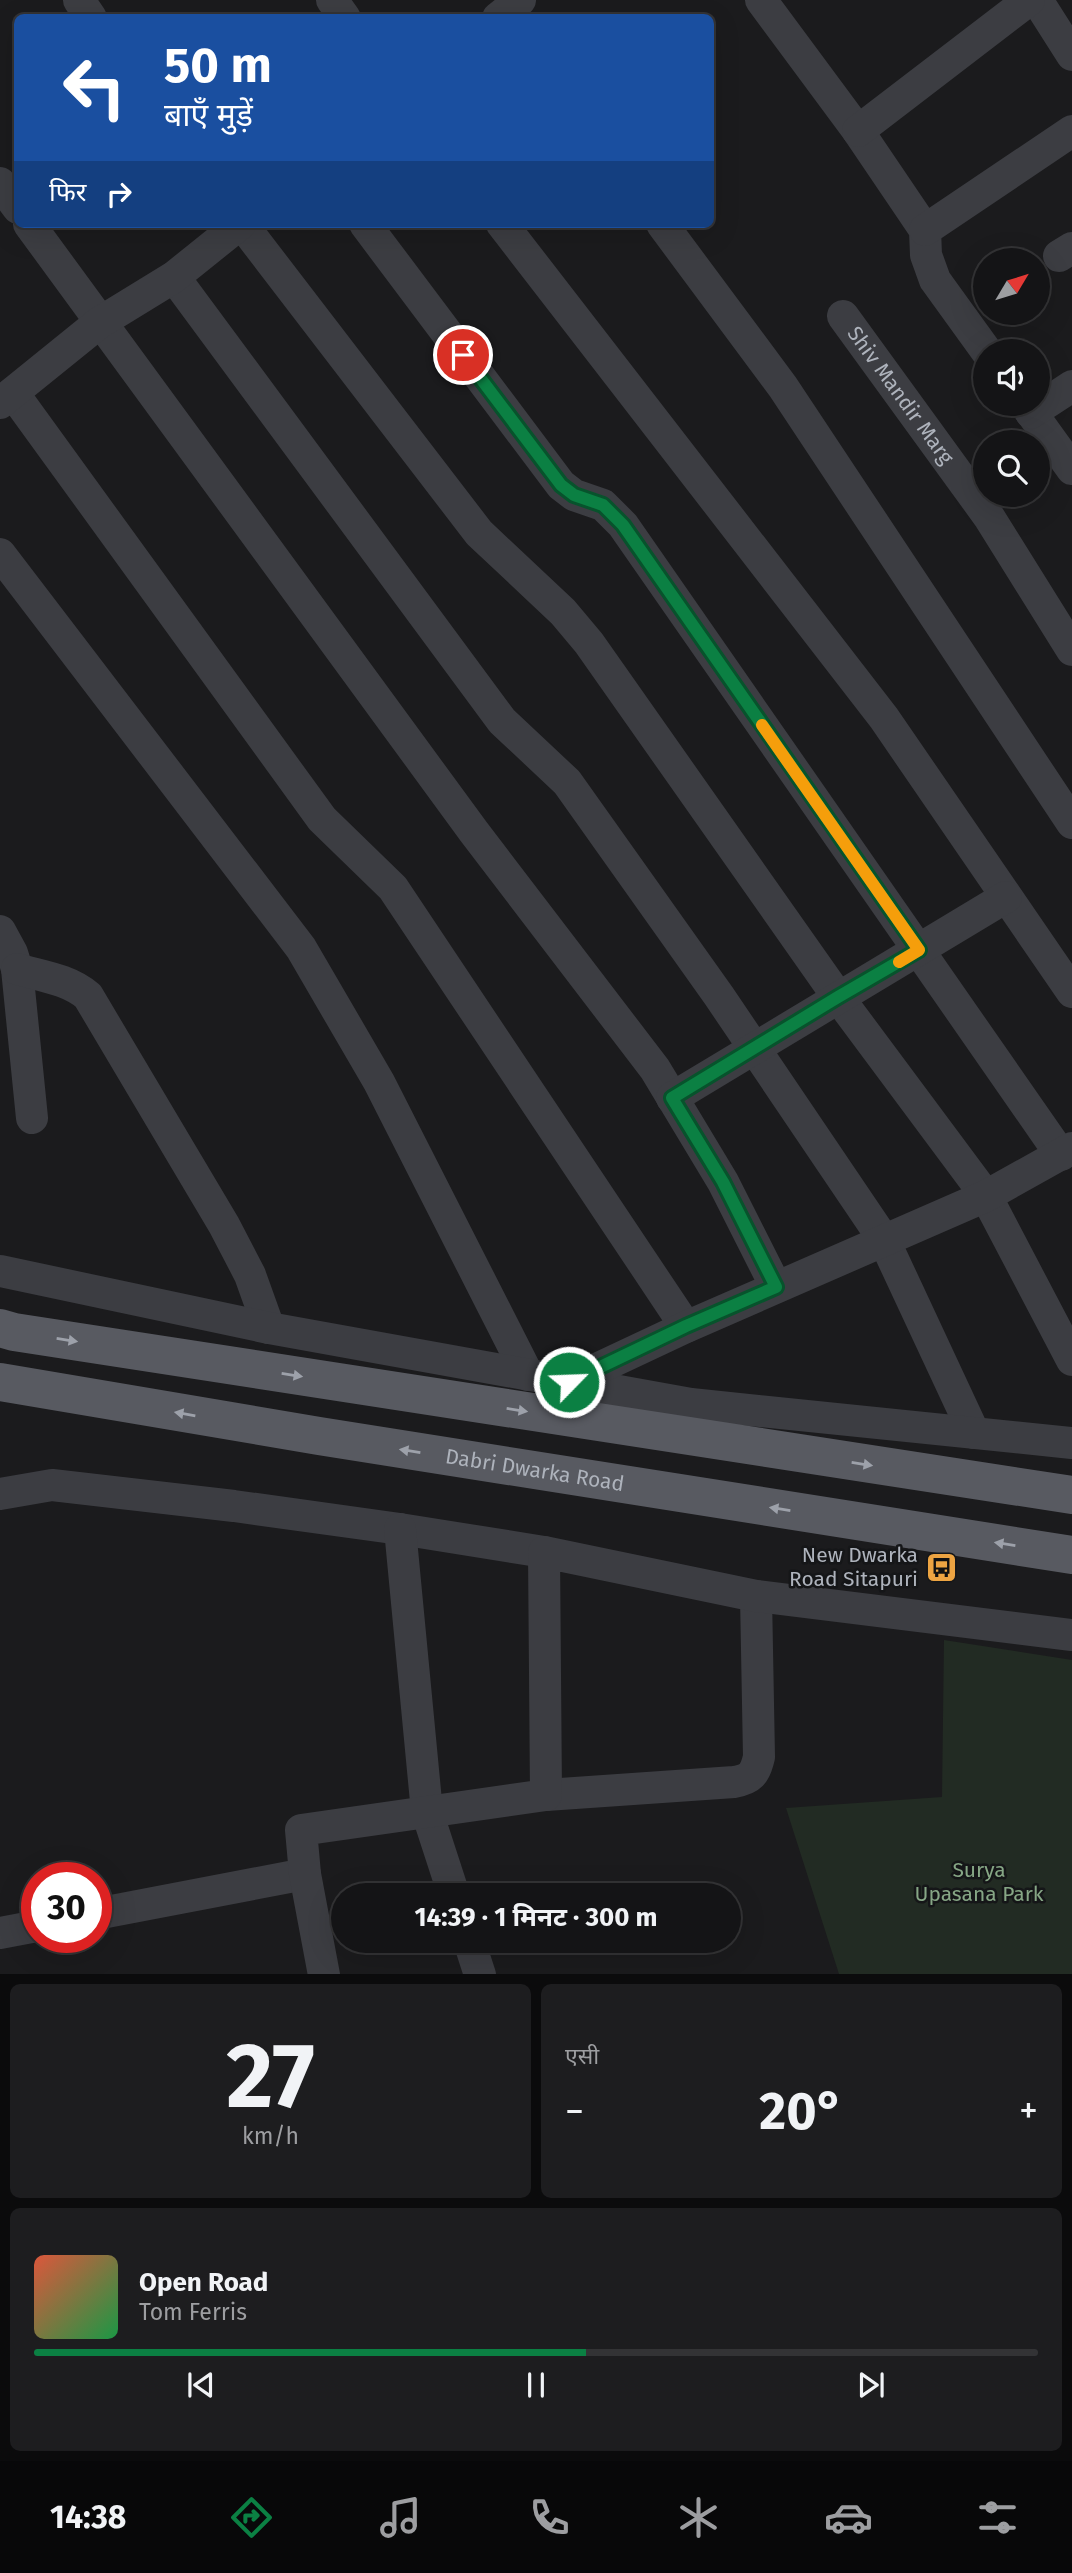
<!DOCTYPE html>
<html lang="hi">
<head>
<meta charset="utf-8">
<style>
	body { margin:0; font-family:"Fira Sans","Noto Sans Devanagari",sans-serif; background:#1d1d1f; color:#f1f3f6; height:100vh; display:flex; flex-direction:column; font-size:26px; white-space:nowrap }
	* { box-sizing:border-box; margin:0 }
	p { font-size:23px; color:#9d9ea1 }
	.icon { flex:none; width:38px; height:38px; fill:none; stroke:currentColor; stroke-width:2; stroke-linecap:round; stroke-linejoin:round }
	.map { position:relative; height:1974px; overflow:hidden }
	.drawer { display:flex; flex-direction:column; gap:10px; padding:10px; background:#0b0b0c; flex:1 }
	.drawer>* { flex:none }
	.hud { position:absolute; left:14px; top:14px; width:700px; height:214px; border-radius:10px; box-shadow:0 7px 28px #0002,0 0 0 2px #333335; background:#1a4fa0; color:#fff; overflow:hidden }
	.needle { width:46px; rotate:52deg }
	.controls { position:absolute; left:973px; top:248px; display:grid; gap:14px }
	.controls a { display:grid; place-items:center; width:77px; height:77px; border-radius:50%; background:#141416; box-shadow:0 7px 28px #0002,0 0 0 2px #333335; font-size:35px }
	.speed { position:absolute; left:21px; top:1862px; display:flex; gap:14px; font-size:35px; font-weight:700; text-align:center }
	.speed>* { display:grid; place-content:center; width:91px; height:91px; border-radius:50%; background:#141416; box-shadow:0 7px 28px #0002,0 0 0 2px #333335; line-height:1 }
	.speed .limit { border:10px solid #d22; background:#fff; color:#111 }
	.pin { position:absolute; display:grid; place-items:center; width:60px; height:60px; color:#fff; margin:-30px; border:4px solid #fff; border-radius:50%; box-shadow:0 2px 7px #0007 }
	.me { position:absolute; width:77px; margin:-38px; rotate:66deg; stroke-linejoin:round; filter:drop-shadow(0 0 5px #0008) }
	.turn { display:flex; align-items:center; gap:24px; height:147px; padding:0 35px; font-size:32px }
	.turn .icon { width:91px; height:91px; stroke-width:2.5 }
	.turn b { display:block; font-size:49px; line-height:60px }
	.then { display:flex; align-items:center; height:66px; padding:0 35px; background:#0003; gap:14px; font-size:26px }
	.big { font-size:52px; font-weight:700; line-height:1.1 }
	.drawer .card { flex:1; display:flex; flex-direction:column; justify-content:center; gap:10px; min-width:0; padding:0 24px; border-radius:10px; background:#1d1d1f }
	.drawer .dial { align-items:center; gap:0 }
	.dial b { font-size:91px; line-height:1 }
	.song { display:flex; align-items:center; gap:21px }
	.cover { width:84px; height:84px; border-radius:10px; background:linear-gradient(135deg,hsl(10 70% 55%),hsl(140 70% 35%)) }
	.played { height:7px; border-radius:4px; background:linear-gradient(90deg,#0b8043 55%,#333335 55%) }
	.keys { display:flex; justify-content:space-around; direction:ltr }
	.heat { display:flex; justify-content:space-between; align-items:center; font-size:38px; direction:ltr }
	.drawer .tiles { flex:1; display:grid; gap:10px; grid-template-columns:1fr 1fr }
	.card:last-child { grid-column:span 2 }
	.trip { position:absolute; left:331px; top:1883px; width:410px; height:70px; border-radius:35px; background:#141416; box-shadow:0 7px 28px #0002,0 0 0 2px #333335; font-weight:700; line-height:70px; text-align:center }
	.menu { display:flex; height:112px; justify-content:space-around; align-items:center; background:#080809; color:#9d9ea1 }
	.menu .icon { width:49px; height:49px }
	.menu .current { color:#0b8043 }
	.menu b { font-size:32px; color:#f1f3f6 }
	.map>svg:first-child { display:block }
	.green { fill:#222b23 }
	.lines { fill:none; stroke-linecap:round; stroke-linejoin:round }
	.minor { stroke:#3c3d42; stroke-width:32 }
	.primary { stroke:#585a61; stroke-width:38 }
	.oneway { fill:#9da1aa }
	.route-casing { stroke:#07532c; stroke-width:18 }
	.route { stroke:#0b8043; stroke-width:12 }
	.slow { stroke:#f59e0b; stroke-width:12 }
	.labels { text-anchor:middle; stroke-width:5; stroke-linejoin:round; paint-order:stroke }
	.street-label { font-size:21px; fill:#aeb3bc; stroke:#151618 }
	.poi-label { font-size:21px; fill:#aeb3bc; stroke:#151618; text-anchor:end }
	.park-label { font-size:21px; fill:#86a685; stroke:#151618 }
</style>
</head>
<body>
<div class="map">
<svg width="1072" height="1975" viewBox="0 0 1072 1975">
	<rect width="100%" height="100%" fill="#1b1b1d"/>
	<!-- green -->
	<path class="green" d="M944 1640 1072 1660V1974H839L786 1808 942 1797Z"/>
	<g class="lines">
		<!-- minor -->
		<g class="minor">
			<path d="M79 0 91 18"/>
			<path d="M332 0 345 18"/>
			<path d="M761 0 858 131 925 230 926 255 935 280 987 352"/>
			<path d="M1037 0 1072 55"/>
			<path d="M498 18 520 0"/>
			<path d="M858 131 1029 0"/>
			<path d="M0 183 18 208"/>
			<path d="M29 224 474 832 655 1069 723 1182 776 1287"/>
			<path d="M242 224 479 533 563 612 589 643 838 997 986 1196 1072 1360"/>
			<path d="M365 224 561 485 574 495 603 505 623 525 1061 1155"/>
			<path d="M502 224 884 718 1072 992"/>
			<path d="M662 224 783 387 1072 823"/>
			<path d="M925 230 1072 131"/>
			<path d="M1059 256 1072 248"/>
			<path d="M174 277 502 721 567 782 719 996 884 1240 974 1433"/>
			<path id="s1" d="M843 316 989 517 1072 650"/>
			<path d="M13 393 322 819 393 888 686 1327"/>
			<path d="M0 403 99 323 174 277 240 224"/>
			<path d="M1025 404 1072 469"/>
			<path d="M1031 413 1072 386"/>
			<path d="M0 554 301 948 379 1082 528 1375"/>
			<path d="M0 931 12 953 17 969 32 1118"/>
			<path d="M17 969C41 976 68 979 88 996L224 1225 250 1275 269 1328"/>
			<path d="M672 1098 1006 897"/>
			<path d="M0 1271 269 1328 691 1404 1072 1443"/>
			<path d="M569 1382 686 1327 986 1196 1072 1148"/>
			<path d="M0 1494 52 1485 234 1506 400 1529 544 1552"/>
			<path d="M400 1529 427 1812 454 1895"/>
			<path d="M546 1795 734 1782C751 1779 755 1774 759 1757L756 1596"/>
			<path d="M96 1914 305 1874"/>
			<path d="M0 1933 37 1926"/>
			<path d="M469 1941 480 1975"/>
			<path d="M324 1975 305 1874 301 1830 546 1795 544 1552 756 1596 1072 1635"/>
		</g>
		<!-- primary -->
		<g class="primary">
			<path d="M0 1328 14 1332 1072 1495"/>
			<path id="s2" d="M0 1382 319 1436 1072 1555"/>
		</g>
	</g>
	<!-- one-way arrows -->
	<defs><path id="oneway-solid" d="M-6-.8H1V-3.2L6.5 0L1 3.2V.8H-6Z" transform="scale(1.75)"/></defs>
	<g class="oneway">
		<use href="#oneway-solid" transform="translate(67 1340) rotate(9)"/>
		<use href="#oneway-solid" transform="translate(292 1375) rotate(9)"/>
		<use href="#oneway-solid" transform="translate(517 1410) rotate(9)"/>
		<use href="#oneway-solid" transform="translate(185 1414) rotate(-170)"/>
		<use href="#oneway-solid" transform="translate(410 1451) rotate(-171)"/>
		<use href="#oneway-solid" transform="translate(862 1464) rotate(9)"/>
		<use href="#oneway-solid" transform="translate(780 1509) rotate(-171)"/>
		<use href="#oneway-solid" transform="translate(1005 1544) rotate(-171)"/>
	</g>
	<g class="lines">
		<defs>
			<path id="route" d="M463 355 561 485 574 495 603 505 623 525 919 950 838 997 672 1098 723 1182 776 1287 686 1326 569 1382"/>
		</defs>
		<!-- route casing -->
		<use href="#route" class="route-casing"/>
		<!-- route -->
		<use href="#route" class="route"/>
		<!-- slow -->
		<path class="slow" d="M762 725 919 950 899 962"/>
	</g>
	<!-- icons -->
	<defs>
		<symbol id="bus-square" viewBox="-11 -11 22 22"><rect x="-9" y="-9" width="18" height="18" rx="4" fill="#eda442" stroke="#151618"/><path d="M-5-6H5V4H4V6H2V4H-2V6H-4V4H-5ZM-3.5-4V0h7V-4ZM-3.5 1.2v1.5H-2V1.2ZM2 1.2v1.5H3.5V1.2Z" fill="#111"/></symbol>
	</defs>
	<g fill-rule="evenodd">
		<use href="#bus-square" x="924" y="1550" width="35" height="35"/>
	</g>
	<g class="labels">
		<!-- street labels -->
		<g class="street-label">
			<text dy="7" stroke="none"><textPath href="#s1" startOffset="98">Shiv Mandir Marg</textPath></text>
			<text dy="7" stroke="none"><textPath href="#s2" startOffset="542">Dabri Dwarka Road</textPath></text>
		</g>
		<!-- poi labels -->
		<g class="poi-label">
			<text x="918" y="1562">New Dwarka<tspan x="918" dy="24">Road Sitapuri</tspan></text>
		</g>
		<!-- park labels -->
		<g class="park-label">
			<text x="979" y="1877">Surya<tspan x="979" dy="24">Upasana Park</tspan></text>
		</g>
	</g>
</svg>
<div class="controls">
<a><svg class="needle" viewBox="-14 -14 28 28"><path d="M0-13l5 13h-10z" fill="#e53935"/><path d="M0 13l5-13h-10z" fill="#9d9ea1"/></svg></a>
<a><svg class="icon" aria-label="sound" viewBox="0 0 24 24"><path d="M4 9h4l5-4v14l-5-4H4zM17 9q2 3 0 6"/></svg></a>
<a><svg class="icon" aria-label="search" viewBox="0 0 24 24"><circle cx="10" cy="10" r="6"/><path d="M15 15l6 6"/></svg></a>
</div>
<div class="speed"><div class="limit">30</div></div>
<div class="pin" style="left:463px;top:355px;background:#d93025"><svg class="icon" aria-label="arrive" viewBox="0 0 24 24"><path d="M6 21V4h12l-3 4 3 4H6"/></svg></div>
<svg class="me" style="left:569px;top:1382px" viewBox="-20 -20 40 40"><circle r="17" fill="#0b8043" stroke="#fff" stroke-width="3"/><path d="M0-11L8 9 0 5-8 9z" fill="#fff"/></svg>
<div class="trip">14:39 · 1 मिनट · 300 m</div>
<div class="hud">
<div class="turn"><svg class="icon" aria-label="left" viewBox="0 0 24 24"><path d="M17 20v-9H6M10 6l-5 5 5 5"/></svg><div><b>50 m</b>बाएँ मुड़ें</div></div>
<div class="then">फिर<svg class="icon" aria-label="right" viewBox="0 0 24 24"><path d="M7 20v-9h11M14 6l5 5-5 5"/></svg></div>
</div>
</div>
<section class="drawer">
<div class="tiles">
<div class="card dial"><b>27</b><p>km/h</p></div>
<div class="card"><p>एसी</p>
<div class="heat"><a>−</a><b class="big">20°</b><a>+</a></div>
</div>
<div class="card">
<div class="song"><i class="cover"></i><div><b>Open Road</b><p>Tom Ferris</p></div></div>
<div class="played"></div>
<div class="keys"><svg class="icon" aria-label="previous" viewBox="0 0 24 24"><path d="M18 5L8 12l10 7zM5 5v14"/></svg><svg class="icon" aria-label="pause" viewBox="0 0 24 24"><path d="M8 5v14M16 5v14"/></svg><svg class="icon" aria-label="next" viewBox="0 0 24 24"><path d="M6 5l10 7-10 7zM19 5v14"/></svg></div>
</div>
</div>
</section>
<nav class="menu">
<b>14:38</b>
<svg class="icon current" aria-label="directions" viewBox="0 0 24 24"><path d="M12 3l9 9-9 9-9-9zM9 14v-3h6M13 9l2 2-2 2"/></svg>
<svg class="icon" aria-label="music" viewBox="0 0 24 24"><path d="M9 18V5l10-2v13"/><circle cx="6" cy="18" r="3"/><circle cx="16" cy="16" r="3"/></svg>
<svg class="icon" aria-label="phone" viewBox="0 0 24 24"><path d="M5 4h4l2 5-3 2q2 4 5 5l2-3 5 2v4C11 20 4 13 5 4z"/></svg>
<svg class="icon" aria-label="climate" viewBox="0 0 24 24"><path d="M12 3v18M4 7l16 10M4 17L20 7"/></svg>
<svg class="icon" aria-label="car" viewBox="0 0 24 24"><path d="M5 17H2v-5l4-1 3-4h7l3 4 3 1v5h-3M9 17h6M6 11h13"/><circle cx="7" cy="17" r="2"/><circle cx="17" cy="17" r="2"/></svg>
<svg class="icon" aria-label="filters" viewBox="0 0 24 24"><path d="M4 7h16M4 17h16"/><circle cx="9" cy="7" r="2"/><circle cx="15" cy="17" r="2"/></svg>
</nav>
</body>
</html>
